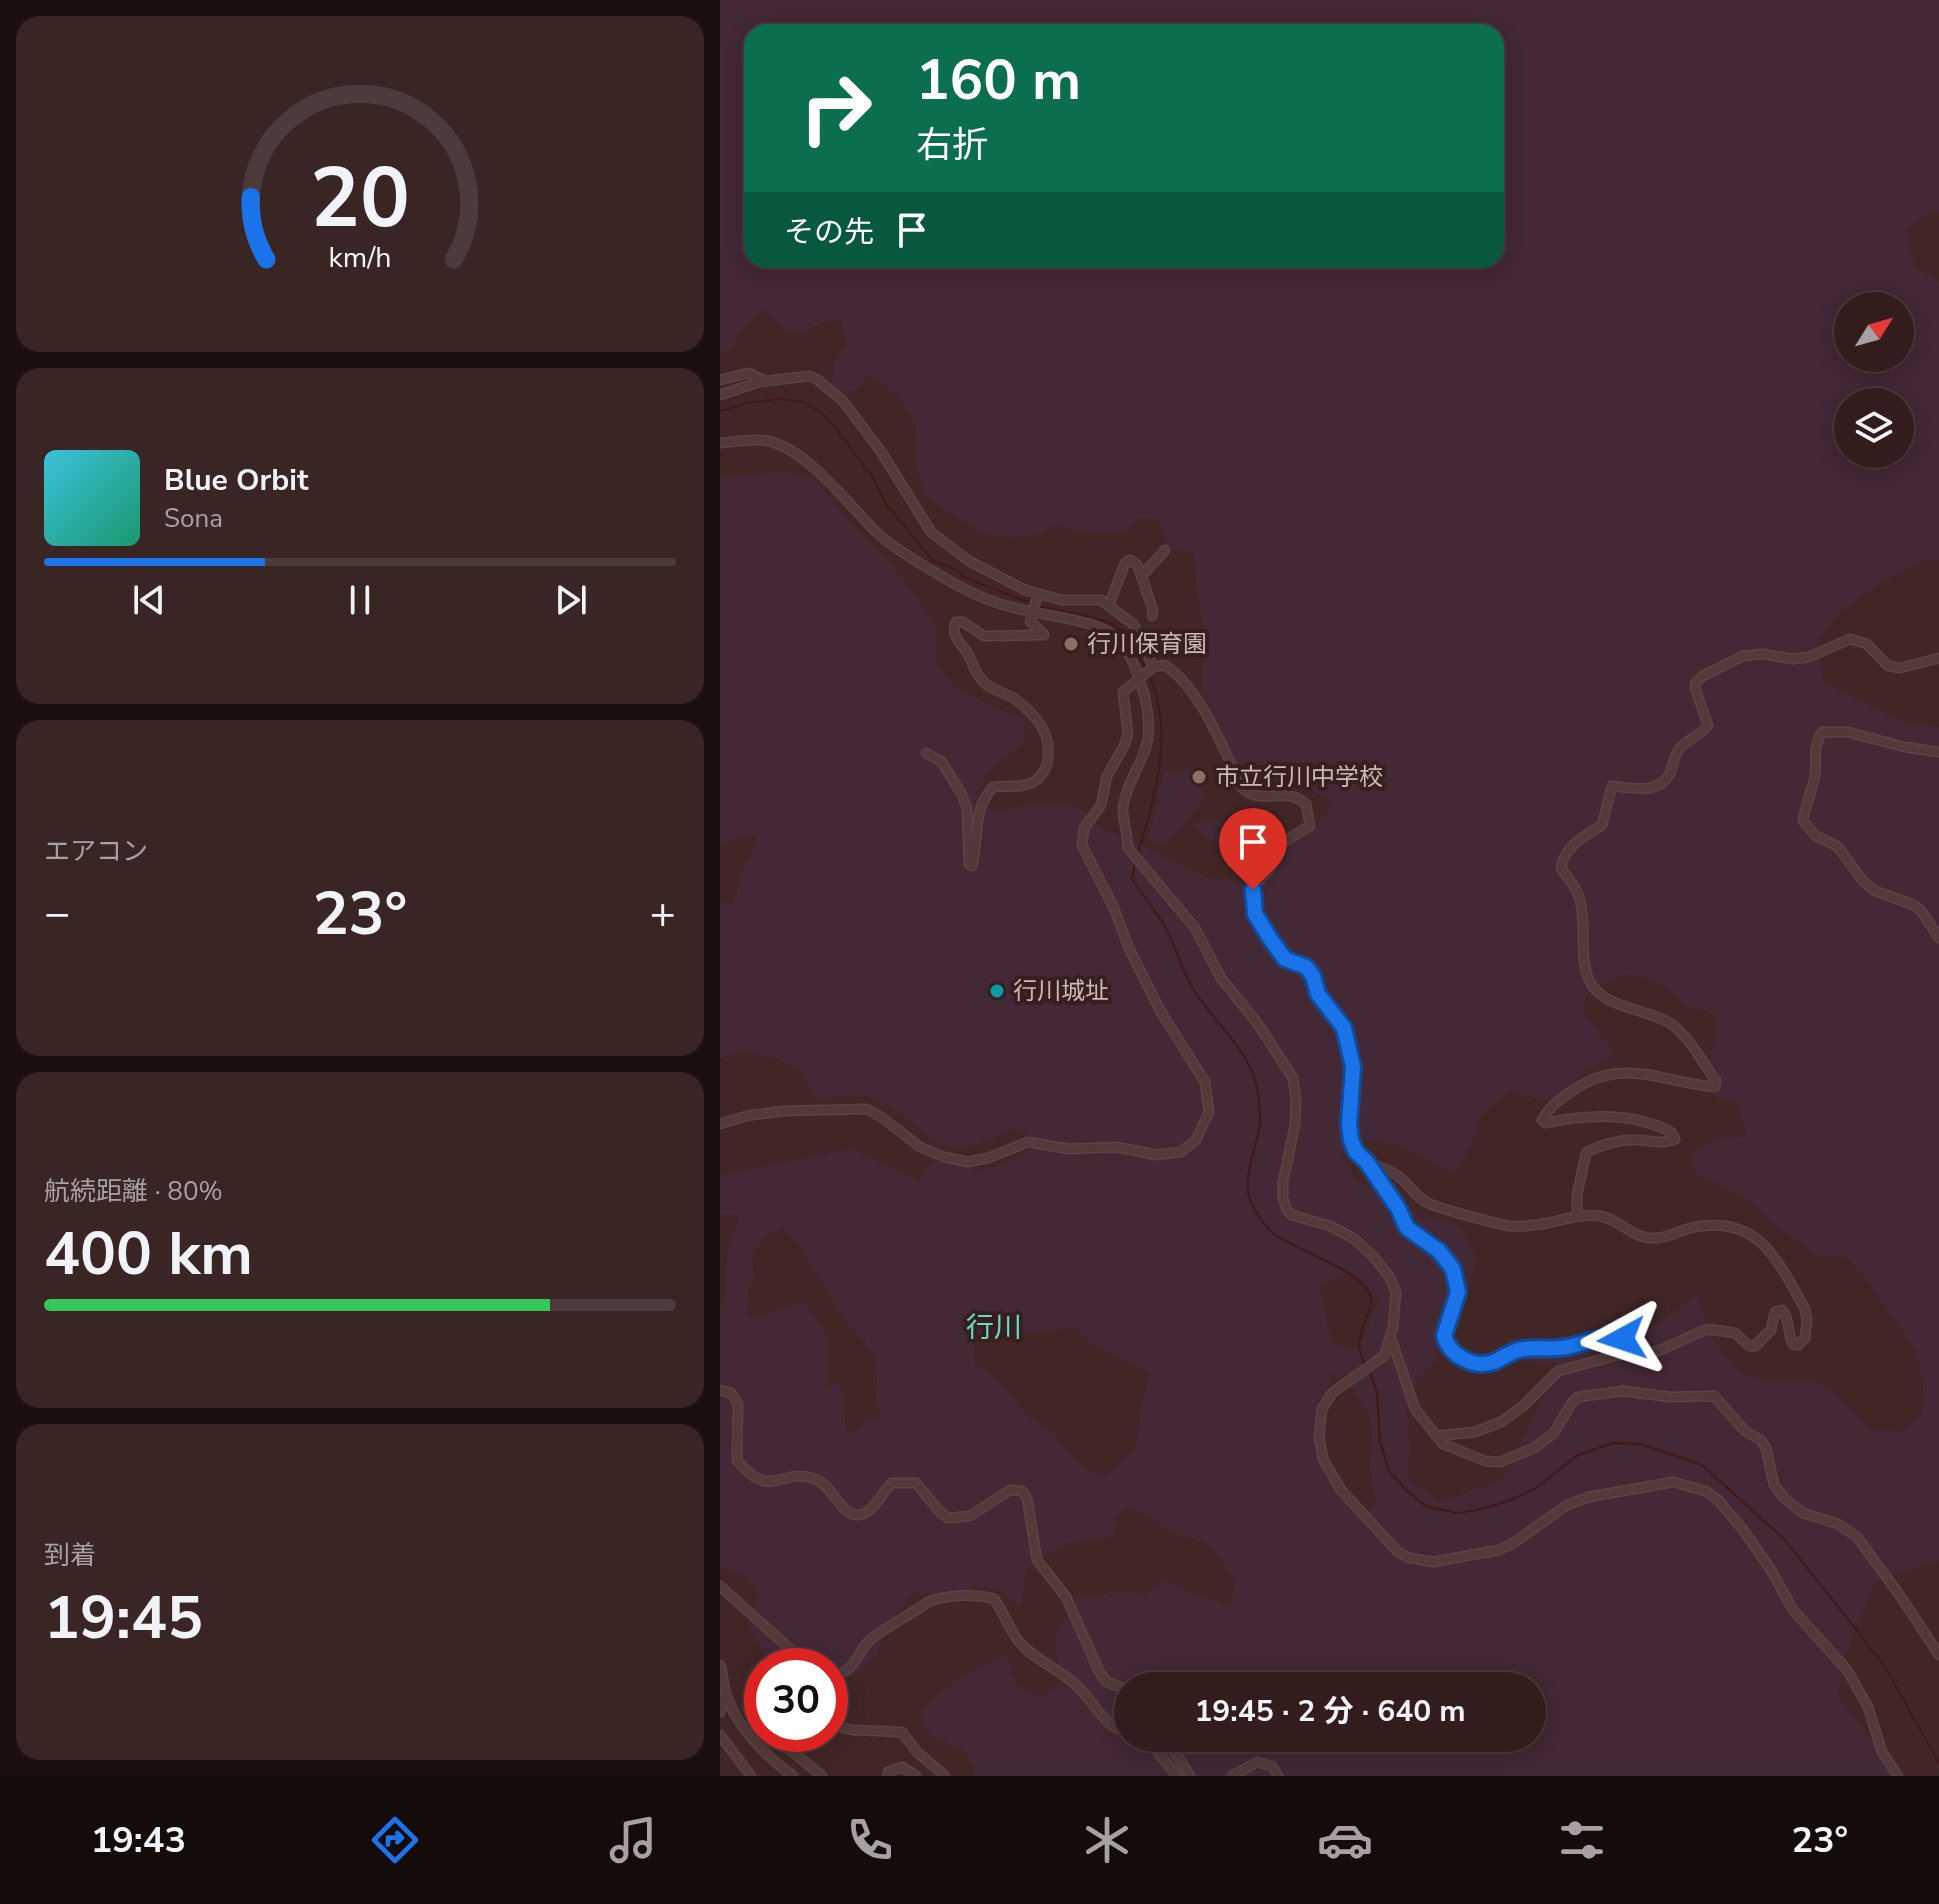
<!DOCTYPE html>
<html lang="ja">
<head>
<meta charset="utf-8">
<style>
	body { margin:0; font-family:"Nunito Sans","Noto Sans JP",sans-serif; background:#3a2525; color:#f1f3f6; height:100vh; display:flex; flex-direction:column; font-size:30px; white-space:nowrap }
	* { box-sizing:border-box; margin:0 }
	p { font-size:26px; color:#a8a1a3 }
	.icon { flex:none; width:44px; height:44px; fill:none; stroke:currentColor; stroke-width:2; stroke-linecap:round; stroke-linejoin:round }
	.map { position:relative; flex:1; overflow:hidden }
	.panel { display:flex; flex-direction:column; gap:16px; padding:16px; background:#1c0f0f; width:720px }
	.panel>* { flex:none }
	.guide { position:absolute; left:24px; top:24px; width:760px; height:244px; border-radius:24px; box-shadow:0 4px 20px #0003,0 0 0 2px #4d3a3b; background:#0b6e4f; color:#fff; overflow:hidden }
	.needle { width:52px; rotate:53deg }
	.controls { position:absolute; left:1114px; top:292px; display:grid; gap:16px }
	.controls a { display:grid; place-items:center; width:80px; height:80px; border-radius:50%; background:#321c1c; box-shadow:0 4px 20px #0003,0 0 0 2px #4d3a3b; font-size:40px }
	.speed { position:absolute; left:24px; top:1648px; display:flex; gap:16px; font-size:40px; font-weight:700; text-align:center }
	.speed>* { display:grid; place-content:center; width:104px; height:104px; border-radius:50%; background:#321c1c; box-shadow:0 4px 20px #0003,0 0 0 2px #4d3a3b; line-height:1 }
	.speed .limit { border:12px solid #d22; background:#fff; color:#111 }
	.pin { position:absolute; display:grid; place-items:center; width:68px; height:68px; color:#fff; margin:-82px -34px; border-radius:50% 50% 50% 0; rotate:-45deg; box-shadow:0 0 8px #0007 }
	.pin .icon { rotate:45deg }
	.me { position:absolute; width:88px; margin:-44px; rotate:265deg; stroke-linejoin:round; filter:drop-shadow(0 0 6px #0008) }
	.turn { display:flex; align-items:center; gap:28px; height:168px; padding:0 40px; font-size:36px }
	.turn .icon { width:104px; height:104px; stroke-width:2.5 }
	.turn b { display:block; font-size:56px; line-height:68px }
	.then { display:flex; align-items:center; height:76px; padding:0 40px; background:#0003; gap:16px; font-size:30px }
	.big { font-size:60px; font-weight:700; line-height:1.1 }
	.panel .tile { flex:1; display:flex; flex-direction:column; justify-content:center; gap:12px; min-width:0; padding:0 28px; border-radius:24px; background:#3a2525 }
	.panel .dial { align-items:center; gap:0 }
	.dial svg { height:208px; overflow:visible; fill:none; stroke:#4d3a3b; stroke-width:7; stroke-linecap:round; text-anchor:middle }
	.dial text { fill:#f1f3f6; stroke:none }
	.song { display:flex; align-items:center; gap:24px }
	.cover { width:96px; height:96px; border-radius:12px; background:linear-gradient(135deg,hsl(190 70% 55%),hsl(160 70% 35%)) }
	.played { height:8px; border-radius:4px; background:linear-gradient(90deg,#1a73e8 35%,#4d3a3b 35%) }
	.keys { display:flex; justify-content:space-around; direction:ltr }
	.heat { display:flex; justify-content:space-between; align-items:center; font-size:44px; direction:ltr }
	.charge { height:12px; border-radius:6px; background:linear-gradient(90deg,#34c759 80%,#4d3a3b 0) }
	.trip { position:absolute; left:394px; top:1672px; width:432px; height:80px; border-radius:40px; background:#321c1c; box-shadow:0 4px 20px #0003,0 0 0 2px #4d3a3b; font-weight:700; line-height:80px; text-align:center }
	.menu { display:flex; height:128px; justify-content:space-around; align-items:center; background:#140b0b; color:#a8a1a3 }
	.menu .icon { width:56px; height:56px }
	.menu .current { color:#1a73e8 }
	.menu b { font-size:36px; color:#f1f3f6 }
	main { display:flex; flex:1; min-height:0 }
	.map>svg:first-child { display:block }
	.green { fill:#432835; fill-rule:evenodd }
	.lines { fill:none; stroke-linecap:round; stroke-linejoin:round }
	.stream { stroke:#411818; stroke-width:2 }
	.minor-casing { stroke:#5b4444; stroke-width:11 }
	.minor { stroke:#523a3a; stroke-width:8 }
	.route-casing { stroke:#114b97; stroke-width:20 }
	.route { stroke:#1a73e8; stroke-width:14 }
	.education-dot { fill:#8d6e63; stroke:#371f1f; stroke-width:3 }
	.culture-dot { fill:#0f9aa8; stroke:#371f1f; stroke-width:3 }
	.labels { text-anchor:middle; stroke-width:8; stroke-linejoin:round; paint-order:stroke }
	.poi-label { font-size:24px; fill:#ccb8b7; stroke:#371f1f; text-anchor:start }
	.quarter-label { font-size:28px; fill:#67d7c6; stroke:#371f1f }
</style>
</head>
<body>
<main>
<section class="panel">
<div class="tile dial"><svg viewBox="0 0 100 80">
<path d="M14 69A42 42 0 1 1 86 69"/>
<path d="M14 69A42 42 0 0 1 8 45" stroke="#1a73e8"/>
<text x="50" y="56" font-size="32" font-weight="700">20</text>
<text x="50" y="72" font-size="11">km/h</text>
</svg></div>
<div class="tile">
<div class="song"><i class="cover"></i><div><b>Blue Orbit</b><p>Sona</p></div></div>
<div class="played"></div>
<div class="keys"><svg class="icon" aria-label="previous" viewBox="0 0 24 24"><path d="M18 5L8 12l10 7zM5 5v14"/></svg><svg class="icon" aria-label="pause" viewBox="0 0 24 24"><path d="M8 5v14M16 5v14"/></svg><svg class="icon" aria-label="next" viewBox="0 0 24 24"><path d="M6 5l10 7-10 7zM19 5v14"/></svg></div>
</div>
<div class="tile"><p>エアコン</p>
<div class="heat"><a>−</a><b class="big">23°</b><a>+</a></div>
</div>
<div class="tile"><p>航続距離 · 80%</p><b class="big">400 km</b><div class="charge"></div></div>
<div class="tile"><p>到着</p><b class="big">19:45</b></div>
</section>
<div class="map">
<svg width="1219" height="1776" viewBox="0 0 1219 1776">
	<rect width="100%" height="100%" fill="#422626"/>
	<!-- green -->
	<path class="green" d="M0 0H1219V212L1212 210 1186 230 1194 265 1219 281V559H1207L1159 584 1122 611 1098 639 1103 681 1181 721 1219 727V1561L1156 1581 1131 1637 1118 1695 1157 1750 1186 1776H256L247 1754 207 1733 200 1714C226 1684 251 1669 287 1653L295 1683 321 1697 340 1684 335 1634 358 1596 376 1598 393 1591 424 1594 446 1580 473 1594 511 1605 515 1580 489 1544 463 1537 409 1507 396 1516 393 1537 346 1544 306 1569 301 1608 281 1590 254 1585 231 1603 194 1592 168 1625 156 1656 140 1673 110 1682V1666H52L48 1662 27 1623 40 1599 28 1577 0 1567V1310L6 1300 7 1252 20 1215 0 1216V1175L132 1148 200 1181 212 1161 236 1159 258 1171 281 1166 322 1143 294 1129C280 1134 267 1143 253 1146 210 1158 185 1104 148 1096 133 1093 114 1098 98 1101L82 1069C52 1058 32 1046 0 1059V900L12 905 16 896 19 879 37 837 28 835 0 845V476L8 478 68 471 98 482 130 523 170 563 196 596 217 631 216 664 238 690 303 719 305 741 265 776 256 796 276 812C303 805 328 799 355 807 367 811 375 822 385 829 394 834 405 835 414 840 462 865 484 887 541 880L537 859 512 846 486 840 473 822 510 817 547 829 572 832 601 821 613 801 566 780 533 785 509 764 500 735 482 695V626L473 553 451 549 436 520 418 519 406 533 355 531 335 524 322 534 295 538 266 534 236 518 205 495 196 464 195 424 176 393 148 375 135 392 112 390 113 363 127 344 120 319 91 327 83 333 66 331 42 309 20 331 11 350 0 352ZM32 32H776V260H32ZM1128 306H1180V358H1128ZM1128 402H1180V454H1128ZM907 975 936 980 968 1007 995 1014 998 1032 985 1073 994 1097 1018 1102 1026 1136 995 1138 971 1152 975 1173 1029 1199 1047 1219 1098 1256 1127 1258 1151 1285 1197 1353 1203 1386 1202 1412 1183 1431 1150 1430C1135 1411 1113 1387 1089 1380 1066 1374 1037 1387 1017 1369 994 1348 987 1322 976 1294 959 1307 940 1327 919 1333 876 1347 831 1337 787 1338L785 1361 839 1363 782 1479 721 1502 688 1479C687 1468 690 1457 690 1446 686 1401 680 1391 718 1360L716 1339 727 1309 749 1289 756 1257 747 1238 735 1224 700 1216 680 1197 638 1183 621 1152 643 1138 686 1147 731 1174 744 1160 761 1116 789 1091 825 1101 846 1091 864 1072 893 1057 887 1043 863 1012 867 994 890 980ZM62 1227 84 1249 95 1271 123 1318 154 1353 157 1377 156 1400 162 1416 149 1420 130 1433 125 1428V1409L120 1383 106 1386C113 1342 113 1337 83 1302L38 1316 27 1315 28 1289 34 1277 32 1255 43 1239ZM628 1273 659 1302 649 1320 638 1349 612 1344 600 1287ZM275 1327C309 1338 321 1330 355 1328L374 1346 430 1372 420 1412 416 1448 385 1476 371 1471 351 1456 333 1432 305 1414 284 1385 256 1364 253 1338ZM613 1372 632 1390 649 1415 652 1445 649 1463 656 1504 640 1518C605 1476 591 1423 613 1372ZM408 1686H812V1738H408Z
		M480 768 485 799 445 846 427 839 444 772Z"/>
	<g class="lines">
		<!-- stream -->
		<path class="stream" d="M0 411 32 402 60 399 84 402 102 413 118 431 151 475 166 504 213 561 231 567 246 578 313 604
			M319 606C348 615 395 614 412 641 418 650 422 661 426 670
			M418 853C435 798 455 730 429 676
			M415 862 412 879C423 896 437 912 446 929 458 951 463 975 477 995 494 1020 527 1051 535 1080 539 1093 540 1108 540 1122 538 1148 519 1180 532 1205 537 1214 545 1227 554 1234 573 1249 642 1271 650 1294 656 1315 628 1337 645 1364
			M649 1369 657 1393 660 1441 669 1471 687 1491 707 1507 738 1513 762 1509 791 1500 816 1488 858 1455 893 1443 921 1444 982 1465 1064 1539 1131 1623 1165 1667 1219 1763"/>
		<defs>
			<path id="minor" d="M0 380 29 373 45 381
				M0 395 39 382 89 376 98 380 123 401 160 450 211 532 249 561 305 590 341 600H381L414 625 433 667
				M0 443C15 442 33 438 48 441 86 449 128 503 154 530 172 548 212 571 235 584 256 596 279 605 303 610 327 616 385 621 400 641 419 666 436 719 425 750 418 769 406 786 403 807 402 817 408 835 408 848L475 928 501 978 538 1024 573 1078 576 1100 575 1124 563 1182V1199L567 1210 572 1215 610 1226 633 1238 652 1255 669 1276 676 1292 673 1327 664 1356 612 1393 602 1409 599 1437 603 1459 621 1490 678 1552 689 1558 713 1562 779 1550 792 1544 847 1505 869 1497 953 1482 986 1491 998 1500 1024 1531 1051 1570 1073 1610 1127 1670 1148 1707 1162 1752 1178 1776
				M421 577 445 550
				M389 605 405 563 410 560 418 566 433 610 432 616
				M1219 752 1184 747 1128 732H1102C1092 747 1097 761 1095 776 1092 791 1085 805 1083 821L1096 836 1117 846 1143 881 1155 891 1194 905 1202 912 1219 938
				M206 753 221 761 241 793 247 808 249 864 252 866C260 838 251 811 273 787 285 786 305 788 315 781 334 768 331 736 317 720 311 713 302 704 295 699 286 693 275 691 267 685 256 676 254 666 248 654 241 642 230 637 236 622H243L264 636 324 635 310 621 318 594
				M0 1124 26 1116 63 1111 147 1109 161 1117 200 1147 224 1157 248 1162 268 1158 308 1142 348 1149 397 1147 436 1155 461 1152 476 1140 489 1112 485 1082 441 1012 409 948 393 906 362 845 364 828 381 805 387 776 404 746 408 734 403 692 433 667 444 665C479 685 505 752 522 788 539 804 557 791 574 797 579 798 582 802 586 804L590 826 555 847C552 854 554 863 549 870 544 876 537 881 534 889 528 907 550 946 564 958 570 963 580 962 586 967 594 974 594 985 599 994 603 1003 611 1011 617 1019 648 1060 613 1121 637 1153 647 1167 665 1166 678 1176 688 1183 694 1194 704 1201 712 1207 780 1225 791 1226 798 1227 807 1226 815 1225 839 1223 854 1213 880 1216 899 1219 910 1236 929 1238 945 1240 959 1230 975 1227 1039 1215 1058 1261 1085 1309L1087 1320 1085 1338 1078 1345 1073 1344C1067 1333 1070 1319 1062 1310L1055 1312 1051 1330 1035 1346H1029L1015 1333 987 1329 938 1351 918 1355H898L838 1371 802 1407 781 1422 755 1432 716 1436
				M646 1162 678 1208 687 1228 719 1251 733 1269 738 1292 724 1336C730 1356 754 1369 774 1362 783 1358 792 1350 802 1348 816 1346 831 1350 845 1347 860 1344 873 1336 888 1337 903 1337 915 1347 928 1353
				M857 1214V1195L866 1153C879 1145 901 1139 916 1140 929 1140 943 1145 955 1139L951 1132C913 1112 867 1114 826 1123L822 1120C828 1108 838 1101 849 1093 900 1055 941 1082 995 1087L996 1081C983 1063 969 1036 950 1023 926 1008 882 1009 869 980 858 956 868 920 858 894 855 885 846 876 841 868 844 846 865 836 882 825L892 786C911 788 940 795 950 773 953 766 954 756 959 749 967 739 979 737 988 725L975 688 976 682 983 676 1023 656 1042 654 1073 659 1089 657 1130 639 1147 644 1168 666 1180 668 1219 658
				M671 1338 695 1409 723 1444 765 1461 780 1462 814 1448 834 1433 851 1404 858 1397 903 1391 950 1397 994 1396 1025 1431 1041 1440 1046 1448 1054 1485 1066 1500 1083 1513 1118 1524 1137 1537 1181 1597 1219 1655
				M0 1390 11 1393 18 1404 17 1460C52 1503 59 1466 95 1479 112 1485 121 1514 136 1515 152 1517 162 1491 172 1483H196L220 1512 228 1518 250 1516 290 1490 302 1491 307 1498 317 1560 346 1597 380 1673 387 1682 408 1690
				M0 1586 89 1666
				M0 1665C4 1675 3 1687 7 1697 18 1728 46 1756 73 1776
				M110 1676C137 1672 134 1656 150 1640 163 1629 193 1613 208 1602 226 1595 256 1593 274 1599 285 1613 290 1634 303 1646 321 1664 346 1672 363 1692 375 1705 388 1731 408 1731
				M0 1712 5 1693
				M110 1725 133 1730 182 1732 197 1752 225 1776
				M56 1734 63 1744 102 1776
				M0 1735 31 1776
				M426 1738 457 1776
				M446 1738 470 1776
				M168 1776V1772L182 1767 196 1776
				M512 1776 537 1762 552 1766 558 1776"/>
		</defs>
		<!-- minor casing -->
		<use href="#minor" class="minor-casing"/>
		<!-- minor -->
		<use href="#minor" class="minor"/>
	</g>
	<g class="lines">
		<defs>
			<path id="route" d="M533 890 535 914 551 940 565 959 586 967 593 976 598 994 624 1028 633 1067 629 1125 631 1140 636 1152 646 1161 678 1208 687 1228 719 1251 733 1269 738 1292 724 1336C730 1356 754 1369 774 1362 783 1358 793 1350 803 1349 817 1347 832 1350 847 1347 867 1343 881 1334 902 1339"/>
		</defs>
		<!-- route casing -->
		<use href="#route" class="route-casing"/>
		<!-- route -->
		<use href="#route" class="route"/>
	</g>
	<!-- markers -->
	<g class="education-dot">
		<circle cx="351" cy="644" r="8"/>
		<circle cx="479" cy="777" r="8"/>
	</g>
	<circle class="culture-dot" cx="277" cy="991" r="8"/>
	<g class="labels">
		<!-- poi labels -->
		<g class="poi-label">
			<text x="367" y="652">行川保育園</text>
			<text x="495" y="785">市立行川中学校</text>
			<text x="293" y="999">行川城址</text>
		</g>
		<!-- quarter labels -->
		<g class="quarter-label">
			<text x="274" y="1337">行川</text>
		</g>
	</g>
</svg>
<div class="controls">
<a><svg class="needle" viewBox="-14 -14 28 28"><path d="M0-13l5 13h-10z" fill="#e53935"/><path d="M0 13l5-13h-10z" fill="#a8a1a3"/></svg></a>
<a><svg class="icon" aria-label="layers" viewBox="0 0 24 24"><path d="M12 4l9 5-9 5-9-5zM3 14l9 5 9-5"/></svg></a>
</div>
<div class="speed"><div class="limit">30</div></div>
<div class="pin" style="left:533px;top:890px;background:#d93025"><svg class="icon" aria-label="arrive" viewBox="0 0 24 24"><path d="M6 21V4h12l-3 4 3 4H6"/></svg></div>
<svg class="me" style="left:902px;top:1339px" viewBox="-20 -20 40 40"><path d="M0-17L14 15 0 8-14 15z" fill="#1a73e8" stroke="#fff" stroke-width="4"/></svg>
<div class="trip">19:45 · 2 分 · 640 m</div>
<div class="guide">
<div class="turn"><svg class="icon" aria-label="right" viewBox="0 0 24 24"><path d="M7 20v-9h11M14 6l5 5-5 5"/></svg><div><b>160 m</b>右折</div></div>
<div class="then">その先<svg class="icon" aria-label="arrive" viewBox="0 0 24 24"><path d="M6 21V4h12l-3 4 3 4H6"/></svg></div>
</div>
</div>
</main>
<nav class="menu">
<b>19:43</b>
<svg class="icon current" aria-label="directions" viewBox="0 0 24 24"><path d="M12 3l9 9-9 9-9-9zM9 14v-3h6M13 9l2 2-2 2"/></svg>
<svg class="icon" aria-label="music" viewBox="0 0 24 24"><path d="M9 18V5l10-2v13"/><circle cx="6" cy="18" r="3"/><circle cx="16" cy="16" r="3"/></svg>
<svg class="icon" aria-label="phone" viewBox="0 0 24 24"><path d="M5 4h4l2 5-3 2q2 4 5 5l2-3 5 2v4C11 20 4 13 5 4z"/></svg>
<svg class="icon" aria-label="climate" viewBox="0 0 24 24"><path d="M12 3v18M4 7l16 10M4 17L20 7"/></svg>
<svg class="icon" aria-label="car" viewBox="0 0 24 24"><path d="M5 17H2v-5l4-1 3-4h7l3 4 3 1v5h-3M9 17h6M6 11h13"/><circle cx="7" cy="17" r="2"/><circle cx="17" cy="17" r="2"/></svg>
<svg class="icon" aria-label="filters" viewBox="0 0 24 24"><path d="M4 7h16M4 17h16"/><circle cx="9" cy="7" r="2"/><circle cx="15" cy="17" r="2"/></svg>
<b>23°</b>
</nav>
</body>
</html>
